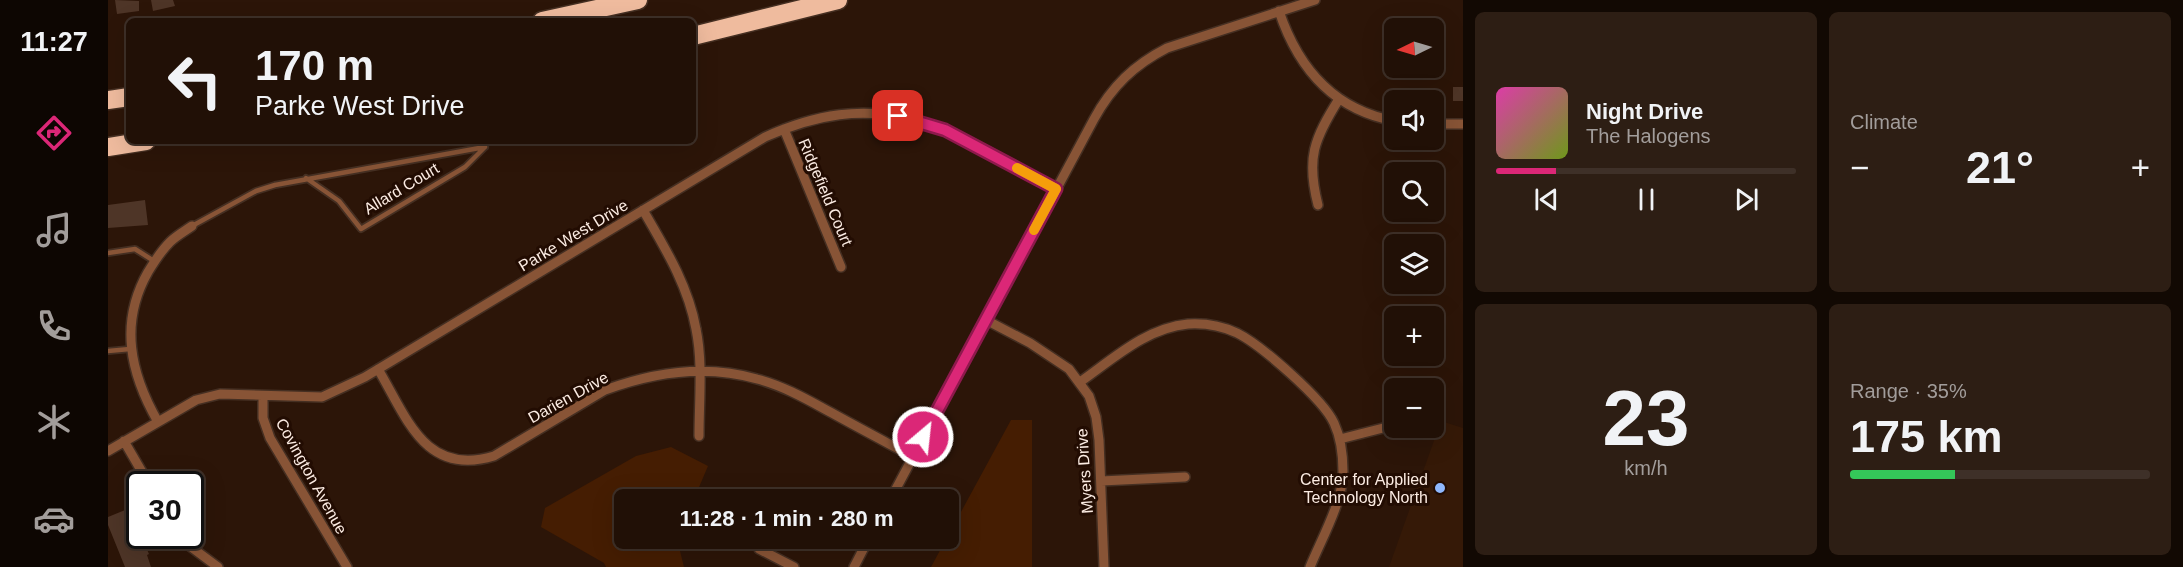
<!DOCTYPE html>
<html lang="en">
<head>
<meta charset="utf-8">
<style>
	body { margin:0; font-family:Arial,sans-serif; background:#2d1e14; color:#f1f3f6; height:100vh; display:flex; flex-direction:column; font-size:22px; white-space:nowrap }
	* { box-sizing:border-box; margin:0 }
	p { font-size:20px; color:#a29d9b }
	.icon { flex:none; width:33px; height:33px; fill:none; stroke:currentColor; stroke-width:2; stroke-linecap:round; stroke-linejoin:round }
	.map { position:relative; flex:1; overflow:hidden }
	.side { display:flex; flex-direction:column; gap:12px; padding:12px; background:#120903; width:720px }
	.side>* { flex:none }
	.hud { position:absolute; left:18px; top:18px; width:570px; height:126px; border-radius:9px; box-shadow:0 6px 24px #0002,0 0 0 2px #3e3028; background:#211006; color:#f1f3f6; overflow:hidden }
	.needle { width:39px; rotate:265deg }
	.fabs { position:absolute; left:1276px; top:18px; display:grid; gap:12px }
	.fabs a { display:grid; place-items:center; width:60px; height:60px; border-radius:9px; background:#211006; box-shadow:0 6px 24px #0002,0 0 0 2px #3e3028; font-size:30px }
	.speed { position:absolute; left:18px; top:471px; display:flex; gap:12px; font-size:30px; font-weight:700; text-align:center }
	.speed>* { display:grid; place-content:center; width:78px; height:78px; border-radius:50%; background:#211006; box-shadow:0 6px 24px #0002,0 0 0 2px #3e3028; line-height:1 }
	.speed .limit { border:3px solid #111; border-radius:9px; background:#fff; color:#111 }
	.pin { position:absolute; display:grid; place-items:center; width:51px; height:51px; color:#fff; margin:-26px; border-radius:12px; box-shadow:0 3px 9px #0006 }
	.me { position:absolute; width:66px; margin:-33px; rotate:28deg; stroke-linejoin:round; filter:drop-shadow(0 0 4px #0008) }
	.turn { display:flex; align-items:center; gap:21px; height:126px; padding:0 30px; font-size:27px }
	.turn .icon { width:78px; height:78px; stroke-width:2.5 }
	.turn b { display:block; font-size:42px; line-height:51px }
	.big { font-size:45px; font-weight:700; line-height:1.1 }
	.side .widget { flex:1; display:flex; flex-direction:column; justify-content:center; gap:9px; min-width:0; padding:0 21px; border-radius:9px; background:#2d1e14 }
	.side .dial { align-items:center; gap:0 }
	.dial b { font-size:78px; line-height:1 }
	.song { display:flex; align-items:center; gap:18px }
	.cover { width:72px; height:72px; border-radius:9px; background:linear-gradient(135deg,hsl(320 70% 55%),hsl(80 70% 35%)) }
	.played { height:6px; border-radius:3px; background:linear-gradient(90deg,#db2777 20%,#3e3028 20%) }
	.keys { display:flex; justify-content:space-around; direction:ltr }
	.heat { display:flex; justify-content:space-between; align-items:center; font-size:33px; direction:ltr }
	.charge { height:9px; border-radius:4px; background:linear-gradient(90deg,#34c759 35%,#3e3028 0) }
	.side .tiles { flex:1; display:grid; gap:12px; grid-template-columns:repeat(2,1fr) }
	.trip { position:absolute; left:506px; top:489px; width:345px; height:60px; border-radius:9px; background:#211006; box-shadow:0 6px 24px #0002,0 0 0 2px #3e3028; font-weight:700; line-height:60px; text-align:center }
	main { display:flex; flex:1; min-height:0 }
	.tabs { display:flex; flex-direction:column; width:108px; justify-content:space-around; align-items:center; background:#0d0602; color:#a29d9b }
	.tabs .icon { width:42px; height:42px }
	.tabs .on { color:#db2777 }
	.tabs b { font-size:27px; color:#f1f3f6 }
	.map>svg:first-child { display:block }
	.built { fill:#351907 }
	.green { fill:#451d02 }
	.building { fill:#4e3527 }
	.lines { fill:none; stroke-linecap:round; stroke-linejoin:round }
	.lane-casing { stroke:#452f22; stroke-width:8 }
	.street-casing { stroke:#452f22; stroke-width:12 }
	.highway-casing { stroke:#452f22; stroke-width:21 }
	.lane { stroke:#885436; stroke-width:4.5 }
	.street { stroke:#885436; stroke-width:9 }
	.highway { stroke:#efbb9e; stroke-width:18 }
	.route-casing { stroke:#8e194d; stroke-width:15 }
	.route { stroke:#db2777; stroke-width:10 }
	.slow { stroke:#f59e0b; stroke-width:10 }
	.poi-dot { fill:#8fb8fd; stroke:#220c02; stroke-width:2 }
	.labels { text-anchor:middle; stroke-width:6; stroke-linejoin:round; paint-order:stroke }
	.street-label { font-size:16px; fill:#fcece3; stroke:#220c02 }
	.poi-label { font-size:16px; fill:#fcece3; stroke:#220c02; text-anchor:end }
</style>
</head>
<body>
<main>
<nav class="tabs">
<b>11:27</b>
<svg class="icon on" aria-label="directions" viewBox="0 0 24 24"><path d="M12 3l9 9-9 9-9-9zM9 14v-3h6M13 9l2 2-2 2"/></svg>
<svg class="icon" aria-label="music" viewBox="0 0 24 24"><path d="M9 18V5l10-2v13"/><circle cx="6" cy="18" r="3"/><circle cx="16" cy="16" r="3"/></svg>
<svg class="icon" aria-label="phone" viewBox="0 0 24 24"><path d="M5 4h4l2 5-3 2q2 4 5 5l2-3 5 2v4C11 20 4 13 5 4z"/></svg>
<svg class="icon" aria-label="climate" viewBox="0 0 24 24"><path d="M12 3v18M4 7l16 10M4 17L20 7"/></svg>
<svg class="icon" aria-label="car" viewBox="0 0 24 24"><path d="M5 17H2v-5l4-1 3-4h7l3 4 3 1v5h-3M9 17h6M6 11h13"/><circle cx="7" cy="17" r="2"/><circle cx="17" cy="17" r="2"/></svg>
</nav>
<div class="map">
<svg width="1355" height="567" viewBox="0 0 1355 567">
	<rect width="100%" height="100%" fill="#2c1508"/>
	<!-- built -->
	<path class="built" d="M1333 421 1355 428V567H1281Z"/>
	<!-- green -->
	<path class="green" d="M903 420H924V567H823Z
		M563 447 600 466 586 499 516 500V538L569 539 576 567H498L496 563 433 527 437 508 528 456Z"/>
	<!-- building -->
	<path class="building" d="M7 0 31 1V11L9 14Z
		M43 0H65L67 6 45 11Z
		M1345 87H1355V101H1345Z
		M37 200 40 225 0 228V205Z
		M22 508 32 536H33L41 554 39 555 43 567H17L0 525V517Z"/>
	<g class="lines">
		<defs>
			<path id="lane" d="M198 178 231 201 253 229 357 167 377 147
				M84 226 148 191 167 185 377 147
				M0 253 27 249 46 261
				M0 351 22 349"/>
			<path id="street" d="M1171 11C1190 68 1226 110 1287 121
				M1326 124H1355
				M676 129 733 267
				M1210 205C1198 158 1206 139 1231 99
				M535 210C557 248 580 285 588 329 595 363 591 401 591 436
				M878 320 922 343 961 369 981 396 988 417 991 440 996 567
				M270 369C299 418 317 477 386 456L497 390C546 372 598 364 649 379 676 386 700 400 724 413 751 428 778 442 805 457
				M972 382C1005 359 1038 328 1080 324 1096 323 1114 326 1129 333 1153 345 1215 399 1226 423 1233 438 1235 455 1235 472 1235 501 1213 540 1202 567
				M155 396V418L162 438 239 567
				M50 422C22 373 11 323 40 272 46 262 53 251 62 242 68 236 77 231 84 226
				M1232 439 1287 425
				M16 441 41 484
				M0 451 88 400 112 394 214 397 257 377 657 137C779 82 843 132 948 189
				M993 481 1077 477
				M782 500 986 119C1004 86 1026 65 1059 48L1207 0
				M72 536 79 544 110 567
				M651 549 686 567
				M746 567 761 538"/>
			<path id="highway" d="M434 21 530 0
				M585 36 730 0
				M0 100 21 97
				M0 147 38 141"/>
		</defs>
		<!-- lane casing -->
		<use href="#lane" class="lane-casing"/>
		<!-- street casing -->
		<use href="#street" class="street-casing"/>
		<!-- highway casing -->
		<use href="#highway" class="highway-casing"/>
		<!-- lane -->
		<use href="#lane" class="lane"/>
		<!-- street -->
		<use href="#street" class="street"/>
		<!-- highway -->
		<use href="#highway" class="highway"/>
	</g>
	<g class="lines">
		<defs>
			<path id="route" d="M790 116 837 130 948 189 815 437"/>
		</defs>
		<!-- route casing -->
		<use href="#route" class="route-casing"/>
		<!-- route -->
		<use href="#route" class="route"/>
		<!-- slow -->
		<path class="slow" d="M909 168 948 189 926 230"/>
	</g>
	<!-- markers -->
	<circle class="poi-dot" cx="1332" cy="488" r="6"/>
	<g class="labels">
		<!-- street labels -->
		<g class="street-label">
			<text transform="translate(293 188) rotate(-31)" y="6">Allard Court</text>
			<text transform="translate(718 192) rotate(67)" y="6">Ridgefield Court</text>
			<text transform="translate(465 235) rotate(-31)" y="6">Parke West Drive</text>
			<text transform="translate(460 397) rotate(-29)" y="6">Darien Drive</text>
			<text transform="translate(976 471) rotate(-94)" y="6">Myers Drive</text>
			<text transform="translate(204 476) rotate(61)" y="6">Covington Avenue</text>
		</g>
		<!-- poi labels -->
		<g class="poi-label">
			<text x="1320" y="485">Center for Applied<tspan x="1320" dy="18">Technology North</tspan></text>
		</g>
	</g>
</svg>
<div class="fabs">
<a><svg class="needle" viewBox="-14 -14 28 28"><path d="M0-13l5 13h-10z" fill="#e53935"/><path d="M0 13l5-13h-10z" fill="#a29d9b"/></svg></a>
<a><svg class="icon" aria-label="sound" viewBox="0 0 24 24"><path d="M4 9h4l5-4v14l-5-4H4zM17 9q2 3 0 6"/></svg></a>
<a><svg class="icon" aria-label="search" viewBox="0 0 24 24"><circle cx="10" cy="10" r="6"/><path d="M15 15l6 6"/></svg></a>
<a><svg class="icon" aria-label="layers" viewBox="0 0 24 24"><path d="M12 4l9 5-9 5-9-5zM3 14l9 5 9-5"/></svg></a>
<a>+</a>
<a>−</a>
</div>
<div class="speed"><div class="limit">30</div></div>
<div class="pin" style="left:790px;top:116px;background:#d93025"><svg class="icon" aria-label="arrive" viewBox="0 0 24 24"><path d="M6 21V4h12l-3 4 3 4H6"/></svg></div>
<svg class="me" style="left:815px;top:437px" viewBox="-20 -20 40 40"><circle r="17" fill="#db2777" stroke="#fff" stroke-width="3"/><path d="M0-11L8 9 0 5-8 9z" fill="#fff"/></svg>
<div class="trip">11:28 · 1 min · 280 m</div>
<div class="hud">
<div class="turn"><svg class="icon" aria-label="left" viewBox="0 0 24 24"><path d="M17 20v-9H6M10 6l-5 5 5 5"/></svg><div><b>170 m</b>Parke West Drive</div></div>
</div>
</div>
<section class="side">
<div class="tiles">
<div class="widget">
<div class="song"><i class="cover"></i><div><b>Night Drive</b><p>The Halogens</p></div></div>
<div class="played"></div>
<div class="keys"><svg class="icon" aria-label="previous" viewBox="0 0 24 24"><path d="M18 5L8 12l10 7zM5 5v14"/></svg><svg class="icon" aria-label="pause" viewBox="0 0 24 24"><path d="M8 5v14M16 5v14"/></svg><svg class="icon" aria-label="next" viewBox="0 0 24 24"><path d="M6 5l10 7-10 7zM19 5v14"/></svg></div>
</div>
<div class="widget"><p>Climate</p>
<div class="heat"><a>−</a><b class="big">21°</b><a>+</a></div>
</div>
<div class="widget dial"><b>23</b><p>km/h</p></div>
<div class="widget"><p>Range · 35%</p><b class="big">175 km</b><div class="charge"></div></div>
</div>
</section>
</main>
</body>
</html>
